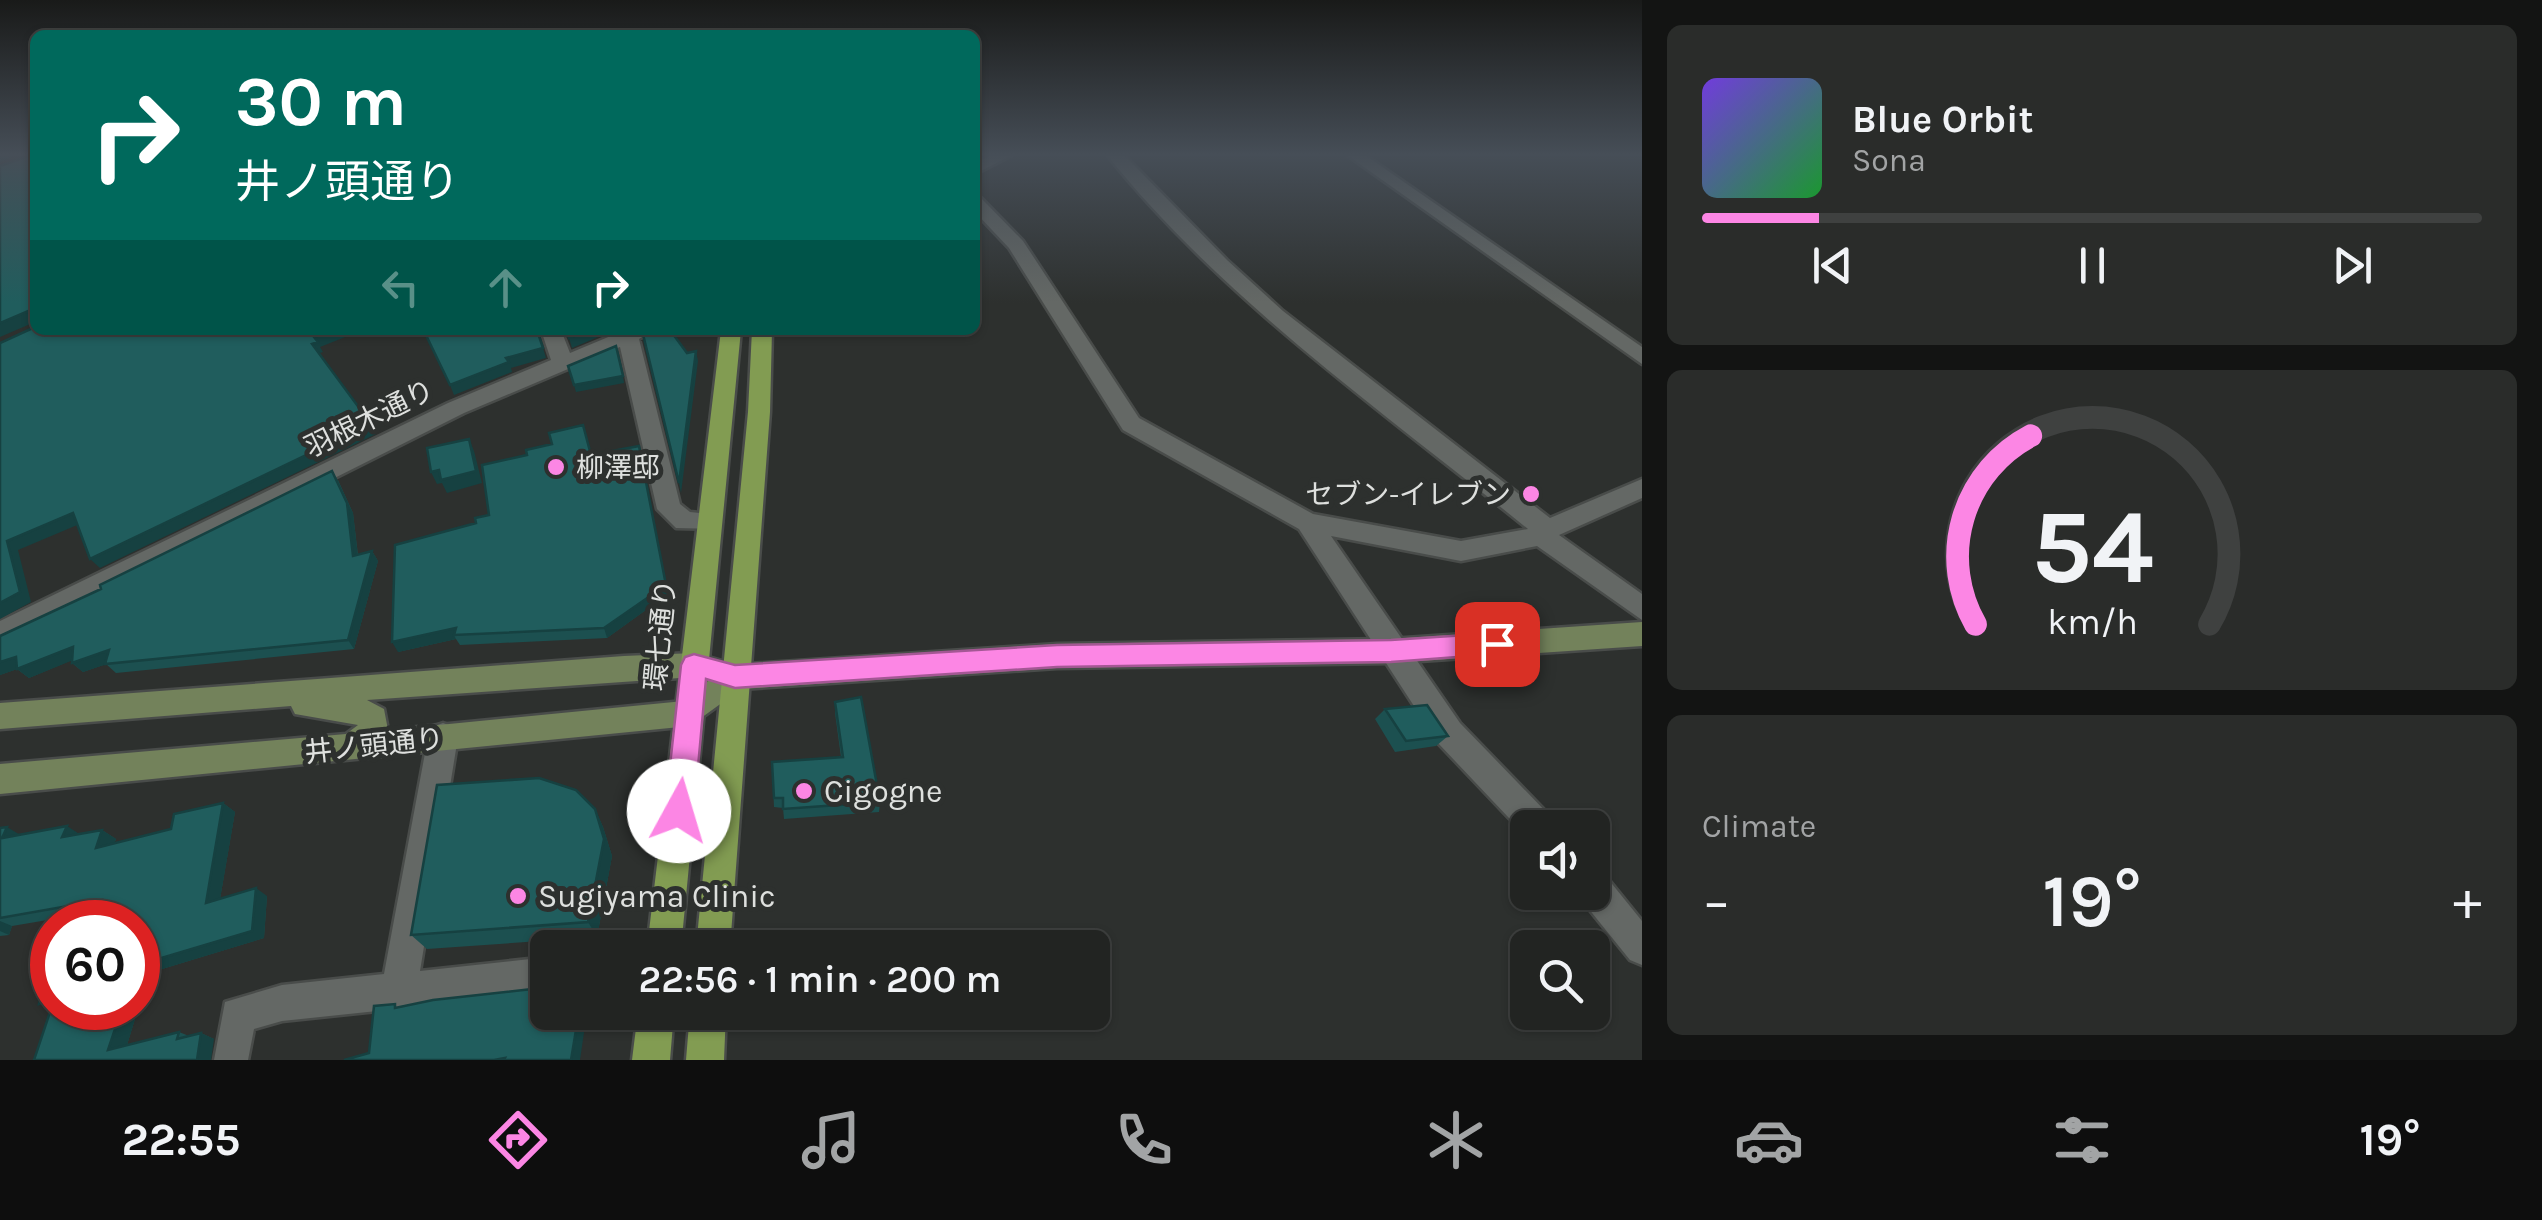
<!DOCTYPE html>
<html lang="en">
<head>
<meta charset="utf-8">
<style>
	body { margin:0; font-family:Karla,"Noto Sans JP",sans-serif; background:#2a2c2a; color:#f1f3f6; height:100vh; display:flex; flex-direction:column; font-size:38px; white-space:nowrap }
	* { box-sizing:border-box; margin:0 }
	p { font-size:32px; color:#a2a4a5 }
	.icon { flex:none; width:55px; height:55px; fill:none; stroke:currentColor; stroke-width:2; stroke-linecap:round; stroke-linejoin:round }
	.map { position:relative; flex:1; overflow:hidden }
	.details { display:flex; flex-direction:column; gap:25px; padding:25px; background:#131413; width:900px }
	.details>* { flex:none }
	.guide { position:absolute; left:30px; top:30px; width:950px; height:305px; border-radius:15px; box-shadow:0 2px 8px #0004,0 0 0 2px #3f4140; background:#00695c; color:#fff; overflow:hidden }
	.tools { position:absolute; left:1510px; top:810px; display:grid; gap:20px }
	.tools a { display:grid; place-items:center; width:100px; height:100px; border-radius:15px; background:#222422; box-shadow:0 2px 8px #0004,0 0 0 2px #3f4140; font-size:50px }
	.speed { position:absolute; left:30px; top:900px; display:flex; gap:20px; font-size:50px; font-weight:700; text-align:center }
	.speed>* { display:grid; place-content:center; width:130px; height:130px; border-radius:50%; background:#222422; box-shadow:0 2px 8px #0004,0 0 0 2px #3f4140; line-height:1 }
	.speed .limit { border:15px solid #d22; background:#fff; color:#111 }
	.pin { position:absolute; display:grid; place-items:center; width:85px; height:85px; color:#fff; margin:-42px; border-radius:20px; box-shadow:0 5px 15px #0006 }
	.me { position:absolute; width:110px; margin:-55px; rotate:6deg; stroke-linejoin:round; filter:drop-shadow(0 0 8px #0008) }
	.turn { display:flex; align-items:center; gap:35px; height:210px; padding:0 40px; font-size:45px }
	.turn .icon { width:130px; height:130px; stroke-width:2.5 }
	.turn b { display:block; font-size:70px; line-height:85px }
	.lanes { display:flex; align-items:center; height:95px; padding:0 40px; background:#0003; justify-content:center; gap:50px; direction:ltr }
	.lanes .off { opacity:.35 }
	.big { font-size:75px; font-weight:600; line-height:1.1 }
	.details .card { flex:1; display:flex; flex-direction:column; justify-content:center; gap:15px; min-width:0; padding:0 35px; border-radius:15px; background:#2a2c2a }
	.details .dial { align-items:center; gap:0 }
	.dial svg { height:260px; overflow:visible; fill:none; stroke:#3f4140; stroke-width:7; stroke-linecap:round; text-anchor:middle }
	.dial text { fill:#f1f3f6; stroke:none }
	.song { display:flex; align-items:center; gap:30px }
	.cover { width:120px; height:120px; border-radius:15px; background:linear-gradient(135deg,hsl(260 70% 55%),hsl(130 70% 35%)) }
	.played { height:10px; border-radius:5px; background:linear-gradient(90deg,#fc86e4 15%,#3f4140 15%) }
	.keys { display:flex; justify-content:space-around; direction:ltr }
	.heat { display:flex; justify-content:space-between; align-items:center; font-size:55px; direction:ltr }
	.trip { position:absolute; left:530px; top:930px; width:580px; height:100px; border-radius:15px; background:#222422; box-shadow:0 2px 8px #0004,0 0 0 2px #3f4140; font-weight:600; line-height:100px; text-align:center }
	.dock { display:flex; height:160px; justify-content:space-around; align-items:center; background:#0e0e0e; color:#a2a4a5 }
	.dock .icon { width:70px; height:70px }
	.dock .current { color:#fc86e4 }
	.dock b { font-size:45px; color:#f1f3f6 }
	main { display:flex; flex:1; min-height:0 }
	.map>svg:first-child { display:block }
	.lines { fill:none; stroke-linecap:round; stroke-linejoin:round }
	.minor-casing { stroke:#494c4a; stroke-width:5 }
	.secondary-casing { stroke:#494c4a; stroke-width:5 }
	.primary-casing { stroke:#494c4a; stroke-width:5 }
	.minor { fill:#646865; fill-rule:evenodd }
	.secondary { fill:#73825b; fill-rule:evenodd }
	.primary { fill:#829c52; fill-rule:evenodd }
	.wall { fill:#1c5050 }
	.shaded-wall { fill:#164141 }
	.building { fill:#205d5d; stroke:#164141; stroke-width:2.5 }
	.route { fill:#fc86e4; stroke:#a45794; stroke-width:2.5 }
	.poi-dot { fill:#fc86e4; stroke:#2d302e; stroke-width:4 }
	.labels { text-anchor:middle; stroke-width:10; stroke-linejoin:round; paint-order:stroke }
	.street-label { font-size:28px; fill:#dee0de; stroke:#2d302e }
	.poi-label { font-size:28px; fill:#dee0de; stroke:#2d302e; text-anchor:start }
	.near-poi-label { font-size:32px; fill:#dee0de; stroke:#2d302e; text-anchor:start }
</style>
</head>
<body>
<main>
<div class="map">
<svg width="1642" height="1060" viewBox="0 0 1642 1060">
	<rect width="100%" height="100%" fill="#2d302e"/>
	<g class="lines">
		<defs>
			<path id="minor" d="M992 155H1012L975 174V163Z
				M1107 155H1124L1227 260 1283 311 1550 518 1642 479V498L1559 535 1642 594V620L1537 546 1461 561 1331 536 1460 723 1551 817 1556 828H1528V838L1438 743 1299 529 1123 430 1009 248 975 212V197L981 198 1023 241 1139 418 1313 514 1461 541 1528 529C1386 414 1221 298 1107 155Z
				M1347 155H1365L1642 347V364Z
				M541 330H561L570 353 625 330H653L639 339 680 504 690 512 719 515 722 522 719 529 676 528 657 509 620 347 464 413 0 646V621L448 403 551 360Z
				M443 723 454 727 458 737 420 971 548 957V993L282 1021 254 1029 248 1060H214L225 1002 282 985 384 974 428 737 432 727Z
				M1592 870 1604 874 1642 921V965L1630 960 1580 898 1578 892H1592Z"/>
			<path id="secondary" d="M1642 622V646L1391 663 1057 668 741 689 690 726 0 794V764L346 734 358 725 295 714 291 706 0 729V703L624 656 694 653 735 665 1057 644 1391 639ZM694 677 708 681 684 701 388 730 384 709 367 700Z"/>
			<path id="primary" d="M721 330H741L681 948H647Z
				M752 330H772L770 412 730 948H696L748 412Z
				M638 1012H674L670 1060H632Z
				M690 1012H726L724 1060H686Z"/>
		</defs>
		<!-- minor casing -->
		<use href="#minor" class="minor-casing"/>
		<!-- secondary casing -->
		<use href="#secondary" class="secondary-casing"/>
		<!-- primary casing -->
		<use href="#primary" class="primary-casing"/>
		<!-- minor -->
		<use href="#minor" class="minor"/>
		<!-- secondary -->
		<use href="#secondary" class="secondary"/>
		<!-- primary -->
		<use href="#primary" class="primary"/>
	</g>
	<!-- wall -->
	<path class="wall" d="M591 455 668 594 607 638 460 645 456 639 398 652 476 523Z
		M338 480 353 513 358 555 372 551 378 561 354 649 116 673 106 664 83 672 72 663V660L29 678 17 669 0 675V636Z
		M835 702 880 802 879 812 784 819 783 808 774 807 772 762 841 757 835 713Z
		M1385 709 1448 736 1436 746 1395 752 1375 719Z
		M223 803 235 812 220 899 267 896 264 938 149 973 127 1045 179 1032 189 1036 201 1033 214 1039 34 1060 52 1008 39 1004 138 1008 101 911 12 926 9 935 0 936V828L19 835 80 834 102 830 116 839 114 844 171 829Z
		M595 809 603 827 612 856 597 937 427 949 411 935Z"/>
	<!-- shaded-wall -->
	<path class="shaded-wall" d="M0 155H17L0 162Z
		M28 311 35 322 0 337V323Z
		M332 330H363L320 347 323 352 317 354 312 344 314 337Z
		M589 330H615L572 348 569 338Z
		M543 348 546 358 511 368 512 372 454 395 450 385 506 358Z
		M696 351 698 361 681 493 679 483Z
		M623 376 624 383 576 392 574 385Z
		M371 424 376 434 100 568 90 559Z
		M469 439 474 451 482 483 447 493 442 483 437 484 431 472Z
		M639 446 668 594 607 638 604 628Z
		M332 471 353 513 359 566 353 556Z
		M73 513 82 523 18 550 31 602 0 619V603L7 541Z
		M372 551 378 561 354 649 348 640Z
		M456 628 454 635 456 639 398 652 392 642Z
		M73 647 83 656 29 678 17 669 20 668 0 675V662L16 657Z
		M109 650 119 660 83 672 72 663Z
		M223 803 235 812 218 911 206 903Z
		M595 809 603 827 612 856 597 937 588 922Z
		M67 826 81 835 62 837Z
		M7 827 22 836 2 838Z
		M102 830 116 839 110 857 96 848Z
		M256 888 267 896 264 938 149 973 124 1055 108 1050 122 1008H138V965Z
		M0 921 12 926 9 935 0 931Z
		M52 1001V1008L56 1010 39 1004Z
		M579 1012H587L580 1060H571Z
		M201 1033 214 1039 211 1060H197Z"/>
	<!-- building -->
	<path class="building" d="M31 155H35V316H31L28 311 0 323V166Z
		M35 327V330H332L314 337 318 342 312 344 371 424 90 559 73 513 7 541 20 592 0 603V343Z
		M435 330H537L543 348 506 358 509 362 450 385 425 333Z
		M566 330H589L569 338Z
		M642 330H670L687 353 696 351 679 483Z
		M616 346 623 376 574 385 568 366Z
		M583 425 591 455 639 446 666 585 604 628 454 635 456 628 392 642 395 545 476 523 475 518 489 515 482 465 527 455 526 450 552 444 549 433Z
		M469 439 476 471 441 480 439 470 431 472 427 448Z
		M332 471 347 503 353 556 372 551 348 640 105 664 109 650 72 663 73 647 17 669 16 657 0 662V636L101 589 100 585Z
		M861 697 880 802 783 809V798H774L772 762 843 757 835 702Z
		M1427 705 1448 736 1406 741 1385 709Z
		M539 778 576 790 595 809 604 839 588 922 411 935 437 785Z
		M223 803 206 903 256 888 252 931 138 965V922H99L102 900 0 918V828L7 827 2 838 67 826 62 837 102 830 96 848 171 829 174 814Z
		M52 958V1001L39 1004Z
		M541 988H548V1012H579L571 1060H504L505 1058 494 1060H344L369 1053 374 1006 395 1004V1008L433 1000Z
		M52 1006V1008H122L108 1050 179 1032 177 1039 201 1033 197 1060H34Z"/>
	<!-- sky -->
	<linearGradient id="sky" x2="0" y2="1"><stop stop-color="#191a19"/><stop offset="0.51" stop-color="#464e57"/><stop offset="1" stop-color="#464e57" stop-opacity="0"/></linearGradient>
	<rect width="1642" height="303" fill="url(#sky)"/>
	<!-- route -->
	<path class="route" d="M1497 633 1506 636 1510 644 1506 651 1497 654 1391 662 1057 667 735 688 706 679 694 811 689 821 679 825 669 821 665 811 681 665 685 657 694 654 735 665 1057 645 1391 640Z"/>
	<!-- markers -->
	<g class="poi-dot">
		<circle cx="556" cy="467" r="10"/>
		<circle cx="1531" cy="494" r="10"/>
		<circle cx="804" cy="791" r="10"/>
		<circle cx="518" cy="896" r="10"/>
	</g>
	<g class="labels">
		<!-- street labels -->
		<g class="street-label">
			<text transform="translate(369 418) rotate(-26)" y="10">羽根木通り</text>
			<text transform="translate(660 635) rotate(-84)" y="10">環七通り</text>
			<text transform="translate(374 745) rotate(-6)" y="10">井ノ頭通り</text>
		</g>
		<!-- poi labels -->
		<g class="poi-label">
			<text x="576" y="477">柳澤邸</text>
			<text x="1511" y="504" text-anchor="end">セブン-イレブン</text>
		</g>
		<!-- near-poi labels -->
		<g class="near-poi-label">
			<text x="824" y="802">Cigogne</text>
			<text x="538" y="907">Sugiyama Clinic</text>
		</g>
	</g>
</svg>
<div class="tools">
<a><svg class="icon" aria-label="sound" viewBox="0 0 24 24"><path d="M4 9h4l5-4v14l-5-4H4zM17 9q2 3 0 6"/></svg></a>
<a><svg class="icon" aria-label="search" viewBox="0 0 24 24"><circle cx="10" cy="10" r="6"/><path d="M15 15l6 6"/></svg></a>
</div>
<div class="speed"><div class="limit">60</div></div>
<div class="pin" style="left:1497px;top:644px;background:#d93025"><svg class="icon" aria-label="arrive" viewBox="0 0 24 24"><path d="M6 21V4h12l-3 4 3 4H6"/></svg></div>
<svg class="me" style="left:679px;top:811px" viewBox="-20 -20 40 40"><circle r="19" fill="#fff"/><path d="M0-13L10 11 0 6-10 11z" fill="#fc86e4"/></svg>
<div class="trip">22:56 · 1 min · 200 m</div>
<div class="guide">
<div class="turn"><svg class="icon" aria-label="right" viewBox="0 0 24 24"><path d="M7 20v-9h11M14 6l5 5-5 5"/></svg><div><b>30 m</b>井ノ頭通り</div></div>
<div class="lanes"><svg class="icon off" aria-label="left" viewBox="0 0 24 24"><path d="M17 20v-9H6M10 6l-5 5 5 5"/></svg><svg class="icon off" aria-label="ahead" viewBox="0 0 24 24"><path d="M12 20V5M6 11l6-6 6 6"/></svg><svg class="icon" aria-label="right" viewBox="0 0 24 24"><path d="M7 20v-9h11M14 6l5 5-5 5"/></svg></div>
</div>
</div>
<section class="details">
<div class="card">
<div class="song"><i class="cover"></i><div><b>Blue Orbit</b><p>Sona</p></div></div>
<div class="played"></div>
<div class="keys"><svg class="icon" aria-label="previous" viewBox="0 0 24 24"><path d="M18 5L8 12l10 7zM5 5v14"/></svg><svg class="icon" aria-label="pause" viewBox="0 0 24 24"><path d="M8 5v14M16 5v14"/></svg><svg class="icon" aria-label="next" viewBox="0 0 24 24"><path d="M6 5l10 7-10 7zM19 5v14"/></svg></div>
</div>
<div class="card dial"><svg viewBox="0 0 100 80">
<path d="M14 69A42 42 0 1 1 86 69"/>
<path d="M14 69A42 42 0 0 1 31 11" stroke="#fc86e4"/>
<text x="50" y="56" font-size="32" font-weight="700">54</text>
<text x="50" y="72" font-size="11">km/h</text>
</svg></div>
<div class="card"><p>Climate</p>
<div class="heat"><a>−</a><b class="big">19°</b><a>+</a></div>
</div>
</section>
</main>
<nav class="dock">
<b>22:55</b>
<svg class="icon current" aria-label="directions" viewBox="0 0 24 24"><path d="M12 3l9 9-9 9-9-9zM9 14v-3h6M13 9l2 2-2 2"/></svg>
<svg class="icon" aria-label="music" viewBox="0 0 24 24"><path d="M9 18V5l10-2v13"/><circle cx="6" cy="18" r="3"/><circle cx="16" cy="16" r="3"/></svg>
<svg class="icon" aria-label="phone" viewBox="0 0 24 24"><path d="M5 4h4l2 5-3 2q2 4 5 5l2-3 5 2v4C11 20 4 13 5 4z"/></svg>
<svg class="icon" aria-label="climate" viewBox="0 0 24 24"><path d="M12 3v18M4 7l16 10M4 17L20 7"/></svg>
<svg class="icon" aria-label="car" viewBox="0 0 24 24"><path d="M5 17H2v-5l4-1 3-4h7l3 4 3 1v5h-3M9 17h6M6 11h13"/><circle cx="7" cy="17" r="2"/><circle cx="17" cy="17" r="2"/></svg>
<svg class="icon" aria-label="filters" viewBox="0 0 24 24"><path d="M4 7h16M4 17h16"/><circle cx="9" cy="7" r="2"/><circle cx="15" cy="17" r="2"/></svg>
<b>19°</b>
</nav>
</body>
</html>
